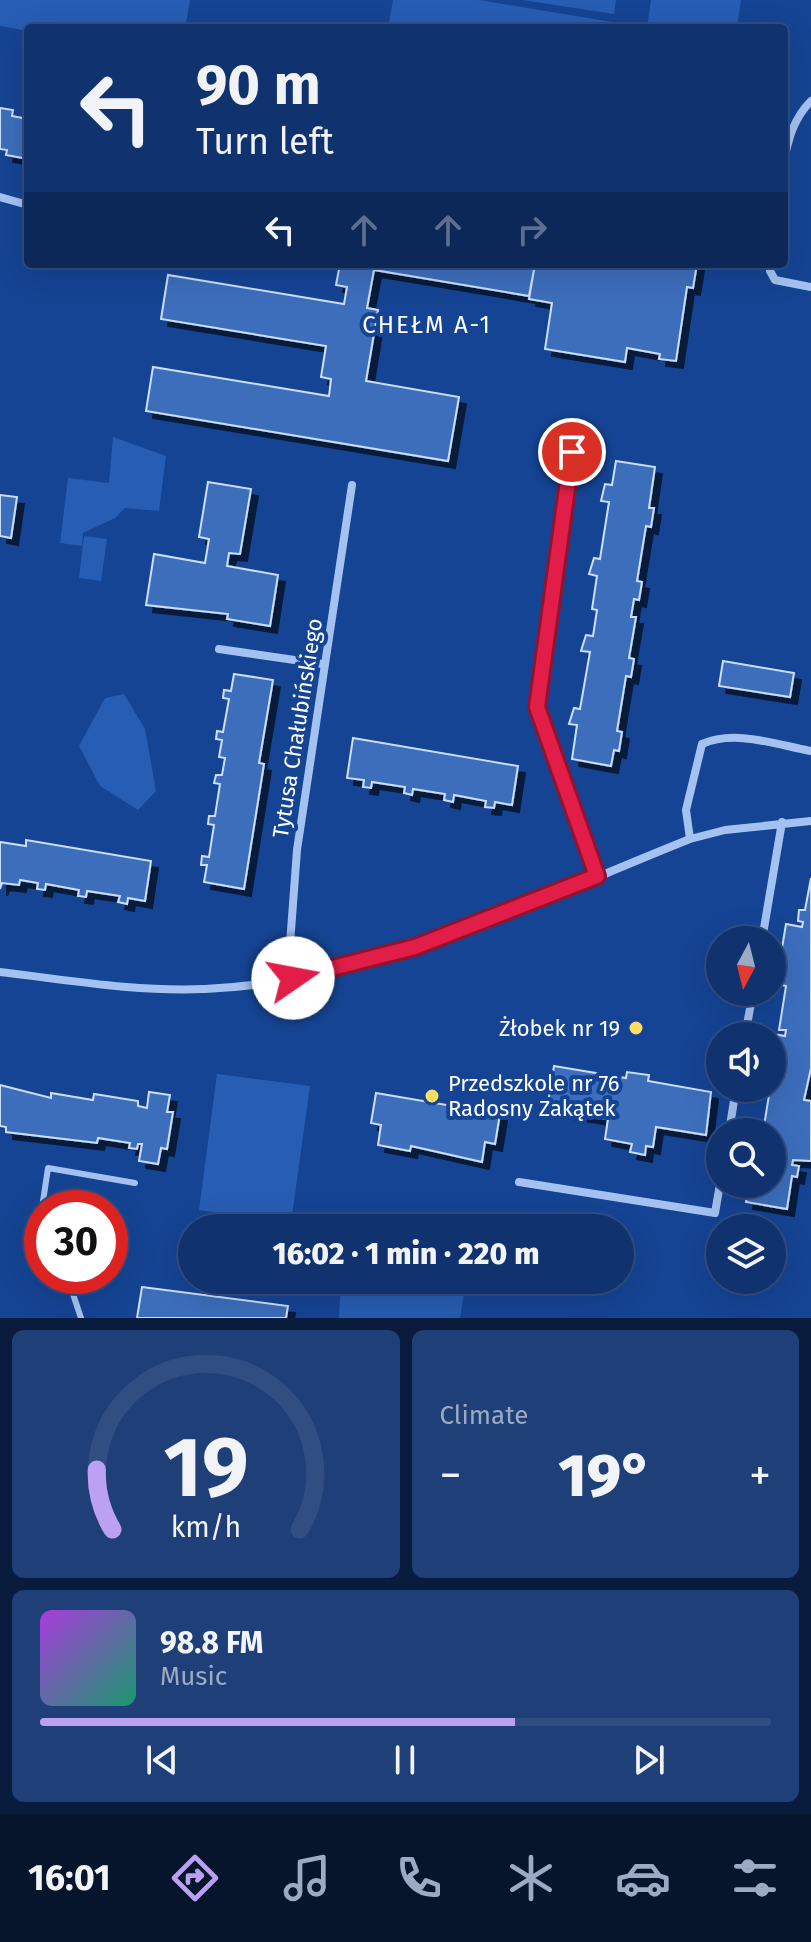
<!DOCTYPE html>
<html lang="en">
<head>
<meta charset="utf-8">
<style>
	body { margin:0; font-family:"Fira Sans",sans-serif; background:#1e3f77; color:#f1f3f6; height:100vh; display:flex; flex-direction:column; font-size:30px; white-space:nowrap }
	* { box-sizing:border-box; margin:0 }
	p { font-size:26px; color:#9caac3 }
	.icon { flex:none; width:44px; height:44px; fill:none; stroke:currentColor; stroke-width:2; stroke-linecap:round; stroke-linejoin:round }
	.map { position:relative; height:1318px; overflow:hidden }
	.sheet { display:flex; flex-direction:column; gap:12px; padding:12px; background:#091c3d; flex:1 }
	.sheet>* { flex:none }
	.hud { position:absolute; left:24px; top:24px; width:764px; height:244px; border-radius:8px; box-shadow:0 8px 32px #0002,0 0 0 2px #304e82; background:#10336f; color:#f1f3f6; overflow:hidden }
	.needle { width:52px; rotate:187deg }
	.controls { position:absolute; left:706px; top:926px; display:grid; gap:16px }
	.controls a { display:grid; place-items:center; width:80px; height:80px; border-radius:50%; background:#10336f; box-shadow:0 8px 32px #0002,0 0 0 2px #304e82; font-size:40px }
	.speed { position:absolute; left:24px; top:1190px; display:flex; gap:16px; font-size:40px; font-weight:700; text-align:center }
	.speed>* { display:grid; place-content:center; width:104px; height:104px; border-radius:50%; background:#10336f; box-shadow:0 8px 32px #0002,0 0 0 2px #304e82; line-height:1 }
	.speed .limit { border:12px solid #d22; background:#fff; color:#111 }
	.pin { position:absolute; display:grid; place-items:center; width:68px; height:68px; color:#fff; margin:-34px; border:4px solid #fff; border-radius:50%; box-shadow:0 2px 8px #0007 }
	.me { position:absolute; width:88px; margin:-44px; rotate:78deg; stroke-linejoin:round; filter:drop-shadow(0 0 6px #0008) }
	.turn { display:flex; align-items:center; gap:28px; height:168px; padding:0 40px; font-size:36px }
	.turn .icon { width:104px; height:104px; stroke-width:2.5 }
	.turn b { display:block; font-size:56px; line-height:68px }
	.lanes { display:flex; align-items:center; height:76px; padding:0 40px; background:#0003; justify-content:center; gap:40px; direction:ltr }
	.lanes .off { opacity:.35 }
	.big { font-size:60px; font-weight:800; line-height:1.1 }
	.sheet .card { flex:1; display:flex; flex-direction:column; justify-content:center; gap:12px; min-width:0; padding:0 28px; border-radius:12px; background:#1e3f77 }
	.sheet .dial { align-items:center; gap:0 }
	.dial svg { height:208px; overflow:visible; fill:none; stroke:#304e82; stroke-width:7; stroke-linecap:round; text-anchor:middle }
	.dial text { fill:#f1f3f6; stroke:none }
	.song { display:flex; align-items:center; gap:24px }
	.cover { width:96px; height:96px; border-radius:12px; background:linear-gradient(135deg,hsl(280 70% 55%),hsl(160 70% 35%)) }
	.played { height:8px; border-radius:4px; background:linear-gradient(90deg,#bca0f2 65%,#304e82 65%) }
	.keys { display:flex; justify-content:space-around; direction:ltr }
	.heat { display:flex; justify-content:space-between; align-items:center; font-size:44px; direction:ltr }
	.sheet .tiles { flex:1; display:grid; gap:12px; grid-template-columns:1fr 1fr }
	.card:last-child { grid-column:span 2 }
	.trip { position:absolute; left:178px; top:1214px; width:456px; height:80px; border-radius:40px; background:#10336f; box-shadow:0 8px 32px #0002,0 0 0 2px #304e82; font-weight:800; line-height:80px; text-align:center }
	.tabs { display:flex; height:128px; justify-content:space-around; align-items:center; background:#06142c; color:#9caac3 }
	.tabs .icon { width:56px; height:56px }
	.tabs .selected { color:#bca0f2 }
	.tabs b { font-size:36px; color:#f1f3f6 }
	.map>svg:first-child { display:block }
	.green { fill:#275db3 }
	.building { fill:#3d6ebc; stroke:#cbdefc; stroke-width:2; filter:url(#shadow) }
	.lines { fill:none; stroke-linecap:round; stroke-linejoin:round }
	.lane { stroke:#a4c2f1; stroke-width:6 }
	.street { stroke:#a4c2f1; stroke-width:8 }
	.route-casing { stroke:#92132f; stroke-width:20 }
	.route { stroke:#e11d48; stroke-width:14 }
	.poi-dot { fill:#ffdc64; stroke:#154494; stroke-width:3 }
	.labels { text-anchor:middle; stroke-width:8; stroke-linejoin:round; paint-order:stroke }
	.street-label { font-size:22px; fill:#fff; stroke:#154494 }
	.poi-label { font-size:22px; fill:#fff; stroke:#154494; text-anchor:end }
	.neighbourhood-label { font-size:24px; letter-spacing:2px; fill:#fff; stroke:#154494 }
</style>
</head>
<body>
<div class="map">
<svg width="811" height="1318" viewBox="0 0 811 1318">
	<defs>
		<filter id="shadow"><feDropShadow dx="7" dy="7" stdDeviation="0" flood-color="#0009"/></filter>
	</defs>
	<rect width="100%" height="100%" fill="#154494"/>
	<!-- green -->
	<path class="green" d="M0 0H190L185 28 28 31 0 26Z
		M393 0H479L612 22 611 28H388Z
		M522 0H616L614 14Z
		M651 0H741L737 28H647Z
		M113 437 166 456 159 511 125 508 115 518 83 533 82 546 60 543 68 478 109 483Z
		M84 536 107 539 101 581 79 578Z
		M124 694 145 729 156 791 138 810 100 786 79 746 105 698Z
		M217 1074 310 1086 291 1223 199 1210Z
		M351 1215 448 1228H349Z
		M341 1280H466L460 1318H339Z"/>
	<!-- building -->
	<path class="building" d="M0 108 13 110 12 116 28 119V159L6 155 7 150 0 149Z
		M340 264H535L529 296 374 270 367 308 378 310 366 381 459 397 448 461 146 411 153 367 329 396 331 379 321 377 326 346 161 319 168 275 344 304 347 287 336 285Z
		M535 264H697L693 288 687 287 676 361 659 359 660 354 627 348 625 362 545 349 552 303 529 299Z
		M616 461 655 467 649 508H654L651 527 646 526 637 581 642 582 639 600 634 599 631 617H636L629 658 634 659 631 677 626 676 617 731 622 732 619 751 614 750 611 766 572 759 577 725 569 724 574 708 580 709 590 652 581 651 586 635 593 636 597 610 592 609 597 576 589 574 594 558 600 559 609 502 601 501 605 484 612 485Z
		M208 482 251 489 240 554 229 553 227 566 278 575 270 626 227 619 228 614 146 605 154 554 205 563 209 539 199 537Z
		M0 495 17 497 11 538 0 536Z
		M723 661 794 673 790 697 719 686Z
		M234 674 273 680 259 763 264 764 244 889 204 882 207 865H201L202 856 209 857 214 825 208 824 209 816H215L220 784 214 783 216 775H222L225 758 219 757 222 740 216 739 217 731 223 732 229 699 223 698 224 690 231 691Z
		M353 738 518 766 512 805 495 802 494 808 485 807 486 801 454 795 453 802 444 800 445 794 413 789 412 795 404 793 405 787 372 782 371 788 363 787 364 780 347 778Z
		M26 840 151 861 145 901 128 898 127 904 118 902 120 896 87 891 86 897 78 896 79 890 46 884 45 890 37 889 38 883 20 880 19 885 2 883 0 889V842L26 846Z
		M811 878V1068L804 1100 811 1101V1161L793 1160 792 1165 799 1166 797 1177 792 1176 787 1209 746 1202 749 1184H772V1132H763L769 1095 763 1094 764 1088H772V1036H767V1033L785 1036 786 1030H779L786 986 781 985 785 961 780 960 786 924 802 927 803 922 798 921 799 910H805Z
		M554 1066 626 1078 627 1072 649 1075 648 1081 711 1092 706 1135 656 1127 653 1147 646 1146 645 1155 630 1152 632 1144 605 1139 608 1119 547 1109Z
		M0 1085 51 1098V1093L93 1100 94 1094 138 1101V1106L147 1108 149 1092 170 1095 167 1112H173L167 1149 161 1148 158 1164 139 1161 142 1144H138L137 1149 129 1148 130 1143 98 1138 97 1143 6 1132V1127L0 1126Z
		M376 1093 500 1114 495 1144 485 1142 482 1162 411 1146 410 1151 378 1145 381 1125 371 1123Z
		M142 1287 288 1306 286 1318H137Z"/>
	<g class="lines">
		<!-- lane -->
		<path class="lane" d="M42 1208 48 1168 135 1183
			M67 1276 81 1318"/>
		<!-- street -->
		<path class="street" d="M784 160C789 137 794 118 811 101
			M0 197 28 205
			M770 264V271L775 280 811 287
			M572 452 537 707 597 876
			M219 649 322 664
			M690 839 686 810 702 744C735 729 777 745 811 751
			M762 940 782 822
			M0 972C68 980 136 992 205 989 375 982 536 900 690 839L725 830 811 821
			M293 978 290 944 297 850 352 485
			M745 1036 753 992
			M729 1132 736 1088
			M519 1182 715 1213 720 1184"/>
	</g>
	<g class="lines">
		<defs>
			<path id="route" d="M293 978 415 947 597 876 537 707 572 452"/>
		</defs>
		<!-- route casing -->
		<use href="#route" class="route-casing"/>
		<!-- route -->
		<use href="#route" class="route"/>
	</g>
	<!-- markers -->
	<g class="poi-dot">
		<circle cx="636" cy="1028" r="8"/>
		<circle cx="432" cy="1096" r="8"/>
	</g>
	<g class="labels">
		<!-- street labels -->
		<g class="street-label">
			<text transform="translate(297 728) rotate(-81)" y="8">Tytusa Chałubińskiego</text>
		</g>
		<!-- poi labels -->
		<g class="poi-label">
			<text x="620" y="1036">Żłobek nr 19</text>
			<text x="448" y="1091" text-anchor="start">Przedszkole nr 76<tspan x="448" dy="25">Radosny Zakątek</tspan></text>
		</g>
		<!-- neighbourhood labels -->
		<g class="neighbourhood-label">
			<text x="427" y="333">CHEŁM A-1</text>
		</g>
	</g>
</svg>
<div class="controls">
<a><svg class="needle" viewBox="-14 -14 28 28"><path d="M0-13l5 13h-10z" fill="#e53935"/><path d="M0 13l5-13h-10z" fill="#9caac3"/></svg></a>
<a><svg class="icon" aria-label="sound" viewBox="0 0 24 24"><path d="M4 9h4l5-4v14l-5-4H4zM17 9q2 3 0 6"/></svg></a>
<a><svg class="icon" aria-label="search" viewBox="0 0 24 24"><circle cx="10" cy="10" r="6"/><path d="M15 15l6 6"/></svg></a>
<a><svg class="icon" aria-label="layers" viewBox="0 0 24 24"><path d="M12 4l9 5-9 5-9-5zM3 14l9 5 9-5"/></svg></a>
</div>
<div class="speed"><div class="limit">30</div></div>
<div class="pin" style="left:572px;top:452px;background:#d93025"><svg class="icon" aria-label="arrive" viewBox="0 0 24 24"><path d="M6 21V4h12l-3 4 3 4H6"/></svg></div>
<svg class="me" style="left:293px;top:978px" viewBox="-20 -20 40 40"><circle r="19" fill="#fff"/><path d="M0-13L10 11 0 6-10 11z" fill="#e11d48"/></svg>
<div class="trip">16:02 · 1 min · 220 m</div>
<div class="hud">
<div class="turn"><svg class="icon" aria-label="left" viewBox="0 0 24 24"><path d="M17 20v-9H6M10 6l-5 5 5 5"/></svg><div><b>90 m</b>Turn left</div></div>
<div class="lanes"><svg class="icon" aria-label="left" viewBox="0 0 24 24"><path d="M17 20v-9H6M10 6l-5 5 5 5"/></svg><svg class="icon off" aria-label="ahead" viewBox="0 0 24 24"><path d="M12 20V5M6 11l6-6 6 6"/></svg><svg class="icon off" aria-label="ahead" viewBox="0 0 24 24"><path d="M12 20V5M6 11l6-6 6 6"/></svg><svg class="icon off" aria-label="right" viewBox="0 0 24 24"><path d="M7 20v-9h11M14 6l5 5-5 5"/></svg></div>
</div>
</div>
<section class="sheet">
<div class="tiles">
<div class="card dial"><svg viewBox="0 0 100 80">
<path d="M14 69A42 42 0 1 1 86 69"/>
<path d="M14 69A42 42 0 0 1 8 46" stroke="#bca0f2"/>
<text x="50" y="56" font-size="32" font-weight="700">19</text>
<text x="50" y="72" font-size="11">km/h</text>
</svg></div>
<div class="card"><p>Climate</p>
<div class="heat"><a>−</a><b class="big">19°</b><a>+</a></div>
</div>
<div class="card">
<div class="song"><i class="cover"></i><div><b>98.8 FM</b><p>Music</p></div></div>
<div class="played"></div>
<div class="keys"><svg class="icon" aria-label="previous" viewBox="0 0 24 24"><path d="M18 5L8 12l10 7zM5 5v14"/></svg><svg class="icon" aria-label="pause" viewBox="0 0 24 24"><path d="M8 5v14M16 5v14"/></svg><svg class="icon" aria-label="next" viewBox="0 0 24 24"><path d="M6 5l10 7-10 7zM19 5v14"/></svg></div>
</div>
</div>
</section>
<nav class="tabs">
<b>16:01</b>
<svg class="icon selected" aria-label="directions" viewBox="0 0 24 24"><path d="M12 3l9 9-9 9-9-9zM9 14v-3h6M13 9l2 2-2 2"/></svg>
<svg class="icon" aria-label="music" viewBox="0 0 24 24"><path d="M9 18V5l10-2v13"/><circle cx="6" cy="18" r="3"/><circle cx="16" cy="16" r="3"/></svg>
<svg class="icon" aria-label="phone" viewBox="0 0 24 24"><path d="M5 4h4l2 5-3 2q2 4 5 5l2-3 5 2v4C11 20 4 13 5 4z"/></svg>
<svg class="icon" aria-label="climate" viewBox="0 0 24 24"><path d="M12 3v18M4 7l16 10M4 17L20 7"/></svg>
<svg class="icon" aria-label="car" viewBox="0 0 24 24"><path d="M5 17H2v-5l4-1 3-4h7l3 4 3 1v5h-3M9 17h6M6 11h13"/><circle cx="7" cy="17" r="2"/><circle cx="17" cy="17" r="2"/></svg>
<svg class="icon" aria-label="filters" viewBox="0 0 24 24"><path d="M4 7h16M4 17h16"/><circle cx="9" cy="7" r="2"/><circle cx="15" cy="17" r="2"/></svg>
</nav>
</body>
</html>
